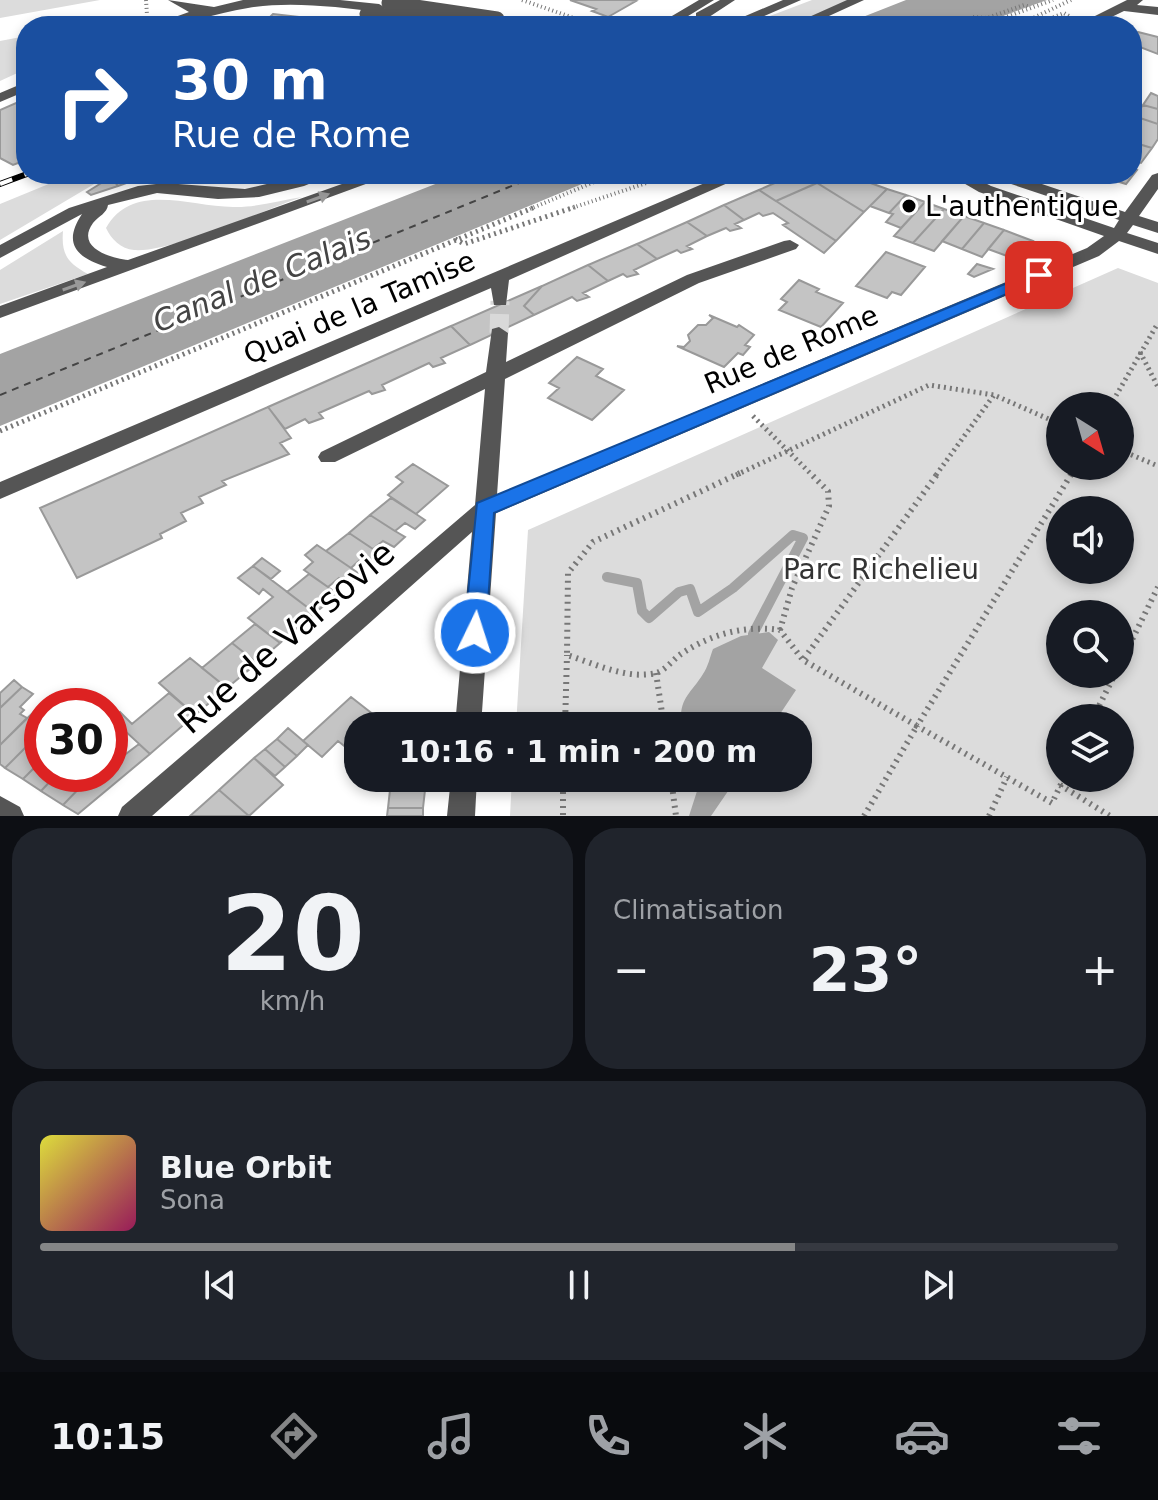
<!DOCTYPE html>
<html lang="fr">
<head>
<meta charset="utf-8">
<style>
	body { margin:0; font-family:"DejaVu Sans",sans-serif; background:#20242c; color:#f1f3f6; height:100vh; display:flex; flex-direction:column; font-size:30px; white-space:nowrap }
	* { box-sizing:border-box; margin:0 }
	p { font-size:26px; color:#9ea1a6 }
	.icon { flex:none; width:44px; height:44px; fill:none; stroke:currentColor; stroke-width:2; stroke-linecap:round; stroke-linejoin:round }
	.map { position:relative; height:816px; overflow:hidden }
	.side { display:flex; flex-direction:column; gap:12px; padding:12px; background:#0d0f14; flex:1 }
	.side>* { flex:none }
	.banner { position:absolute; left:16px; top:16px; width:1126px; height:168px; border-radius:32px; box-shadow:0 4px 12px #0003; background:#1a4fa0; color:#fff; overflow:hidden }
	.needle { width:52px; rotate:143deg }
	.buttons { position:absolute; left:1046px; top:392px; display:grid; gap:16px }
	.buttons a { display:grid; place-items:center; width:88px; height:88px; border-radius:50%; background:#171b24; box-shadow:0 4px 12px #0003; font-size:40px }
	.speed { position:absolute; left:24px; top:688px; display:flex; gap:16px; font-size:40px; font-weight:700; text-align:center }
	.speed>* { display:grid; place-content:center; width:104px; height:104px; border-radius:50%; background:#171b24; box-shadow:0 4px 12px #0003; line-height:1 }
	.speed .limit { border:12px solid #d22; background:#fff; color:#111 }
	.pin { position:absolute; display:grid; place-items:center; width:68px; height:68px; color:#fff; margin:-34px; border-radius:16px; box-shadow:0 4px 12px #0006 }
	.me { position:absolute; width:88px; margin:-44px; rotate:4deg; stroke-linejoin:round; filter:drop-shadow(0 0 6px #0008) }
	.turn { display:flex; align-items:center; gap:28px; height:168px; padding:0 24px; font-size:36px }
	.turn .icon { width:104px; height:104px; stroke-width:2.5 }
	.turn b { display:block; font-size:56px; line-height:68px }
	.big { font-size:60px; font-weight:800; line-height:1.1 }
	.side .tile { flex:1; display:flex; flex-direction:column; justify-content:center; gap:12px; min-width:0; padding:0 28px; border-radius:32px; background:#20242c }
	.side .dial { align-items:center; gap:0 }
	.dial b { font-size:104px; line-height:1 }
	.song { display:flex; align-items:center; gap:24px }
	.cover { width:96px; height:96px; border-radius:12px; background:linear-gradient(135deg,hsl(60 70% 55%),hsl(330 70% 35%)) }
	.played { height:8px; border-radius:4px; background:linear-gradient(90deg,#858687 70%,#363941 70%) }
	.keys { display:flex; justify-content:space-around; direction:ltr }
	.heat { display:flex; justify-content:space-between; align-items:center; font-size:44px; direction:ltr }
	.side .tiles { flex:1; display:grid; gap:12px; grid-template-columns:1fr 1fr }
	.tile:last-child { grid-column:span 2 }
	.trip { position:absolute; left:344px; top:712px; width:468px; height:80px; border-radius:32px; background:#171b24; box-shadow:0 4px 12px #0003; font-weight:800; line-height:80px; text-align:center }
	.dock { display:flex; height:128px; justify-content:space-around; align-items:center; background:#090b0e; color:#9ea1a6 }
	.dock .icon { width:56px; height:56px }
	.dock .active { color:#858687 }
	.dock b { font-size:36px; color:#f1f3f6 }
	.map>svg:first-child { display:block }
	.green { fill:#dcdcdc; fill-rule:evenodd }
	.water { fill:#a3a3a3 }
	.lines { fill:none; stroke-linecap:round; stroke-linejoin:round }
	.stream { stroke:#a3a3a3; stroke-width:10 }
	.ferry { stroke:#444; stroke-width:2; stroke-dasharray:7 6; stroke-linecap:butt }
	.building { fill:#c4c4c4; stroke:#999; stroke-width:2 }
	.minor-tunnel { stroke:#d9d9d9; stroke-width:19; stroke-dasharray:19 9; stroke-linecap:butt }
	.path-far2 { stroke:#777; stroke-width:4; stroke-dasharray:1 3; stroke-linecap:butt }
	.path-far1 { stroke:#777; stroke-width:5; stroke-dasharray:2 4; stroke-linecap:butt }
	.path { stroke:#777; stroke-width:6; stroke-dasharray:2 5; stroke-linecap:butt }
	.minor { fill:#555; fill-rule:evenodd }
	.rail-casing { stroke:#000; stroke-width:6 }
	.rail { stroke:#fff; stroke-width:4; stroke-dasharray:13; stroke-linecap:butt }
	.minor-bridge { stroke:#555; stroke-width:15 }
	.oneway { fill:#999 }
	.route { fill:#1a73e8; stroke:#114b97; stroke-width:2 }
	.poi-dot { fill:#000; stroke:#fff; stroke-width:3 }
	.labels { text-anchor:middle; stroke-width:6; stroke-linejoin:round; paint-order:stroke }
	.poi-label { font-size:28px; fill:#000; stroke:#fff; text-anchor:start }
	.street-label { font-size:28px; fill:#000; stroke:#fff }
	.park-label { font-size:28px; fill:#333; stroke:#fff }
	.water-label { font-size:30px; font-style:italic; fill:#444; stroke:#fff }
	.near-street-label { font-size:34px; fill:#000; stroke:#fff }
</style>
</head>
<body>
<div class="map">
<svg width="1158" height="816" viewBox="0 0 1158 816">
	<rect width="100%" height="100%" fill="#fff"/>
	<!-- green -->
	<path class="green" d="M0 0H100L0 18Z
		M812 0H850L789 26H744Z
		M26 36V69L0 81V41Z
		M73 174H111L0 240V204Z
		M302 197C264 210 170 253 134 250 121 249 111 239 106 228 133 181 190 207 233 207 256 208 280 200 302 197Z
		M63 231C61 255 68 263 88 274L0 304V270Z
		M1118 268 1158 283V816H510L512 778H798V726H516L528 530ZM1060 406H1120V466H1060ZM1060 510H1120V570H1060ZM1060 614H1120V674H1060ZM1060 718H1120V778H1060Z"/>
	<!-- water -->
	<path class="water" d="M906 0H1047L976 26H840Z
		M461 174H606L0 426V354Z
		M769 632 778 640 762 668 796 690 772 726H681C679 697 690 695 703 674 708 667 710 657 713 649L741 636Z
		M697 778H737L711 816H689L698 788Z"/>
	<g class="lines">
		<!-- stream -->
		<path class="stream" d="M607 577 637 583 642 611 649 618 679 592 690 589 698 612 733 588 793 535 803 538 753 634"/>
		<!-- ferry -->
		<path class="ferry" d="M912 26 941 17H973
			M0 395 541 174"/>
	</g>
	<!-- building -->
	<path class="building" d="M570 0H631L636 1 608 17 592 11 596 9Z
		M273 14 299 17 289 26 263 24Z
		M299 17 306 18 345 23 343 26H289Z
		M249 18 253 26H221L220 23Z
		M1138 32 1158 37V54L1132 44Z
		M1151 93 1158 96V109L1143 105Z
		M16 103 26 107V160L13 165 0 158V110Z
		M1143 105 1158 109V124L1134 116Z
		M1134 116 1158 124V139L1152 148 1132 142Z
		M1132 142 1152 148 1141 163 1132 161Z
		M1132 168 1137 170 1126 184 1094 174H1132Z
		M116 174 122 176 148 175 118 186 111 177Z
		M795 174H846L887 189 864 212 817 183 776 201 759 190Z
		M111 177 118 186 91 195 87 192Z
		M817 183 864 212 836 241 776 201Z
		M887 189 906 195 889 213 870 206Z
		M759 190 776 201 836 241 824 253 783 225 788 223 773 213 763 216 759 213 744 220 724 205Z
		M906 195 925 202 901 228 886 222 893 214 889 213Z
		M925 202 944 209 913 243 894 236Z
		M724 205 744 220 735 224 741 228 730 231 726 228 707 236 687 222Z
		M944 209 964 216 934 251 913 243Z
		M964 216 984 223 962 249 942 241Z
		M687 222 707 236 687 246 692 249 681 253 677 250 657 259 637 244Z
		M984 223 1004 230 982 257 962 249Z
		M1004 230 1017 235 1033 241 1025 251 1014 247 1007 256 988 249Z
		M637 244 657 259 634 270 638 274 627 277 623 274 608 281 588 265Z
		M886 252 925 267 901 295 892 292 887 298 856 286Z
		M977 264 993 269 974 277 968 274Z
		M588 265 608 281 583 293 589 297 577 301 572 297 534 315 524 306 542 286Z
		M799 280 819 289 816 292 843 303 821 327 779 310 787 302 781 299Z
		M542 286 524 306 534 315 470 345 451 326Z
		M709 315 737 327 739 325 754 335 745 345 750 347 743 355 738 353 724 367 677 346 684 347 690 341 688 335 698 325H706L713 318Z
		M451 326 470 345 441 358 445 363 433 367 429 363 382 385 385 390 372 394 369 391 319 413 323 418 309 423 305 419 285 429 268 407Z
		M577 357 603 369 596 376 624 390 592 420 548 398 559 388 549 383Z
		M268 407 291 438 280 443 289 454 222 481 226 485 199 497 203 503 181 513 186 521 160 534 162 538 77 578 40 508Z
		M413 464 448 486 416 514 388 495 403 482 396 477Z
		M391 498 416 514 425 520 415 529 405 523 395 531 370 515Z
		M370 515 395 531 405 537 394 547 383 541 373 549 349 533Z
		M349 533 373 549 383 556 371 565 361 559 351 568 326 551Z
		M317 545 351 568 361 575 349 584 339 578 328 587 304 570 313 562 305 555Z
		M262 558 280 571 271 579 253 566Z
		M253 566 315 613 280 643 248 618 273 597 263 589 259 594 238 578Z
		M309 574 338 594 315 613 287 592Z
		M255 624 280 643 257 663 232 643Z
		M232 643 257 663 227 688 202 668Z
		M190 658 227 688 195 715 159 683Z
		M14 680 22 687 0 708V693Z
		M22 687 33 694 20 707 24 710 20 714 27 718 0 745V708Z
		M169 693 195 715 150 754 111 718 120 712 132 724Z
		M50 696 54 699 49 704 51 706H42V731L5 768 0 764V745Z
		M351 697 388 726H358V757L338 741 322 757 303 741Z
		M111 718 125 731 110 746V719Z
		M288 728 308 745 297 756 277 739Z
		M42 731V760L23 779 5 768Z
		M277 739 297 756 285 767 265 749Z
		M139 744 150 754 78 814 63 805 93 774H110V766Z
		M265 749 285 767 275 776 254 758Z
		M254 758 283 785 249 816 219 790Z
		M42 760V774H57L41 791 23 779Z
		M57 774H93L63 805 41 791Z
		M391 781H426L423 808H388Z
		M219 790 249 816H190Z
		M388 808H423V816H387Z"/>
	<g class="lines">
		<!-- minor-tunnel -->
		<path class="minor-tunnel" d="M499 333 500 301"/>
		<!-- path-far2 -->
		<path class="path-far2" d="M146 0 147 15
			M522 0 597 26
			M973 17 987 18 1024 5 1030 7
			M981 26 1053 0
			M1016 26 1071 0
			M1031 26 1064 13 1069 16
			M1046 26 1066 17
			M403 181 423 174
			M530 209 613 174
			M569 209 673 174"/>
		<!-- path-far1 -->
		<path class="path-far1" d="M455 239 464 244 575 207
			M1140 352 1158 387
			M1110 406 1158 323
			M753 416 812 475
			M0 431 535 207
			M1120 450 1158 466
			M736 475 929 385 994 395
			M936 475 994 395 1060 424
			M1070 475 1076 466"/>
		<!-- path -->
		<path class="path" d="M740 473 593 542 568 573 567 655C593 663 623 678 651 674 664 673 671 661 681 654 711 634 744 625 780 630L803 660
			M780 630 792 588 829 506 828 491 810 473
			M1120 664 1158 587
			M656 673 664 726
			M1093 718 1115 674
			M565 726 567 655
			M563 778V816
			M671 778 676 816
			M1064 778 1052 803 917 726 1072 473
			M1060 785 1110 816
			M864 816 917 726 803 660 938 473
			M989 816 1007 777"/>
		<!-- minor -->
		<path class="minor" d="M168 0 214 7 243 0H340L379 4 386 8 379 12C337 7 290 1 248 8 215 13 183 26 150 26L189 12Z
			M699 0H714L672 26H655Z
			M720 0H735L706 19H696V13Z
			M783 0H801L741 26H722Z
			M847 0H864L807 26H789Z
			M1127 0H1143L1137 5 1158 7V15L1124 11 1093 26H1075Z
			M497 15 538 22 545 26 492 22V16Z
			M26 82V91L0 102V93Z
			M1158 173V189L1139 216 1158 222V233L1133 225 1127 233 1158 243V254L1119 241 1099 256 496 513 481 726H455L472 532 152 816H118L122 807 475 505 485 389 335 462H321L318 457 321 452 486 372 492 329 499 327 508 333 506 362 687 275 784 241 790 240 799 245 796 249 699 283 505 379 497 495 1087 248 1104 236 979 192 948 174H968L991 186 1114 228 1119 220 990 177 988 174H1012L1125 212 1152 175Z
			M309 174H333L304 186 259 197 218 199 157 193 108 205C107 213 99 216 93 223 75 248 111 258 128 260L370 174H393L0 318V306L107 267C77 258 62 244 82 214L0 258V245L69 208 138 186 165 183 245 189Z
			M726 174H748L509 280 506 305H494L491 288 0 499V482Z
			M451 778H477L475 816H447Z
			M0 796 20 807 24 816H0Z"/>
		<defs>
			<path id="rail" d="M0 184 27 174"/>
		</defs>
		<!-- rail casing -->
		<use href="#rail" class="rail-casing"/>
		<!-- rail -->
		<use href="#rail" class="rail"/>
		<!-- minor-bridge -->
		<path class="minor-bridge" d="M389 3 497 19
			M367 14 448 26"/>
	</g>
	<!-- one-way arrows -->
	<defs><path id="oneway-solid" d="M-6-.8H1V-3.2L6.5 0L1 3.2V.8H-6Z" transform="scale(2)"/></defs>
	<g class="oneway">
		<use href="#oneway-solid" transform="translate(318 198) rotate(-20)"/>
		<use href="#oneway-solid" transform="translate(74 286) rotate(-19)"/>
	</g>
	<!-- route -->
	<path class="route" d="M1039 270 1044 272V278L494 513 486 633 483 639 475 642 467 639 464 633 477 503Z"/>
	<!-- markers -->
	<circle class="poi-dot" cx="909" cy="206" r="8"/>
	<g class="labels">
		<!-- poi labels -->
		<g class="poi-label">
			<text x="925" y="216">L'authentique</text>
		</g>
		<!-- street labels -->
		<g class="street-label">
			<text transform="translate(359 307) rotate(-23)" y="10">Quai de la Tamise</text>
			<text transform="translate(791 349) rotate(-23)" y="10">Rue de Rome</text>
		</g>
		<!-- park labels -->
		<g class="park-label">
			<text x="881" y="579">Parc Richelieu</text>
		</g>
		<!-- water labels -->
		<g class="water-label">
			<text transform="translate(262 280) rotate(-22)" y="10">Canal de Calais</text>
		</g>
		<!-- near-street labels -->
		<g class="near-street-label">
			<text transform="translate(286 637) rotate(-41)" y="12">Rue de Varsovie</text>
		</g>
	</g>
</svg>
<div class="buttons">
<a><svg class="needle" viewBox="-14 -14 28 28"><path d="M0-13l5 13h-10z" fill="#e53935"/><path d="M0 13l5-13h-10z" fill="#9ea1a6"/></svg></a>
<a><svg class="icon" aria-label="sound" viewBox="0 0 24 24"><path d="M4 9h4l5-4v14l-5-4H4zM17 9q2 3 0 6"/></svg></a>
<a><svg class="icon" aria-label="search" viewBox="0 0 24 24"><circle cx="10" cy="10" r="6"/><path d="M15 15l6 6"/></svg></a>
<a><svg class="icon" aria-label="layers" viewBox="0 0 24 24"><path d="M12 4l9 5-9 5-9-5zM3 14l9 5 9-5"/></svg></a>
</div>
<div class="speed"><div class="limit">30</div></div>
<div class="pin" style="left:1039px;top:275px;background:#d93025"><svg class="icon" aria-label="arrive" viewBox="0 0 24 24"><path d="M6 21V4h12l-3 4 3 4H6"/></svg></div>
<svg class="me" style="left:475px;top:633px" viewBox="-20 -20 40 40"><circle r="17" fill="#1a73e8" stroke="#fff" stroke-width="3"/><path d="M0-11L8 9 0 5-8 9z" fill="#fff"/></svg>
<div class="trip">10:16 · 1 min · 200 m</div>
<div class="banner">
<div class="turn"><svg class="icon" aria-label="right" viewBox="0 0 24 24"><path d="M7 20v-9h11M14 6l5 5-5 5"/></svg><div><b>30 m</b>Rue de Rome</div></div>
</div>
</div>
<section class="side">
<div class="tiles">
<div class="tile dial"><b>20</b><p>km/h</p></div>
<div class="tile"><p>Climatisation</p>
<div class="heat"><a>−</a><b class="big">23°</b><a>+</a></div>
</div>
<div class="tile">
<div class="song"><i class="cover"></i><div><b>Blue Orbit</b><p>Sona</p></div></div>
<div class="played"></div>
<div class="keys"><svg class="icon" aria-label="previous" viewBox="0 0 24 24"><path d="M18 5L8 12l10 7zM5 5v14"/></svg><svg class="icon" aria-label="pause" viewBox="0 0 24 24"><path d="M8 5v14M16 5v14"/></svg><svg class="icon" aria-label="next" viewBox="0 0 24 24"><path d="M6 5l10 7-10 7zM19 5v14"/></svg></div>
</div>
</div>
</section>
<nav class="dock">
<b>10:15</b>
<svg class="icon active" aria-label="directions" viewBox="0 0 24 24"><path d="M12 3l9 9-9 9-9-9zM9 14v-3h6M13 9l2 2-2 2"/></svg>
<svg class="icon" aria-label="music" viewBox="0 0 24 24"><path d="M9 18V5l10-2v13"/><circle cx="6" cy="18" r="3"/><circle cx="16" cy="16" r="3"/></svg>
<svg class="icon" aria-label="phone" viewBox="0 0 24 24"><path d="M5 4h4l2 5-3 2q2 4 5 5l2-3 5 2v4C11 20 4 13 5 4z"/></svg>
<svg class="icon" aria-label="climate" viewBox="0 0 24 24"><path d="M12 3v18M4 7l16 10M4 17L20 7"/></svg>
<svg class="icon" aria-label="car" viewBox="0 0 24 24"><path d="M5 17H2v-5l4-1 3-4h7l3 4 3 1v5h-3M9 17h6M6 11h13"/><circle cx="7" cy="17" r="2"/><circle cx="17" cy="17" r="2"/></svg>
<svg class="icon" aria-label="filters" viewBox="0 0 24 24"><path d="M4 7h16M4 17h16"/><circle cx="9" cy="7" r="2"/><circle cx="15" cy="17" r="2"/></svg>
</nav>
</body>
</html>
